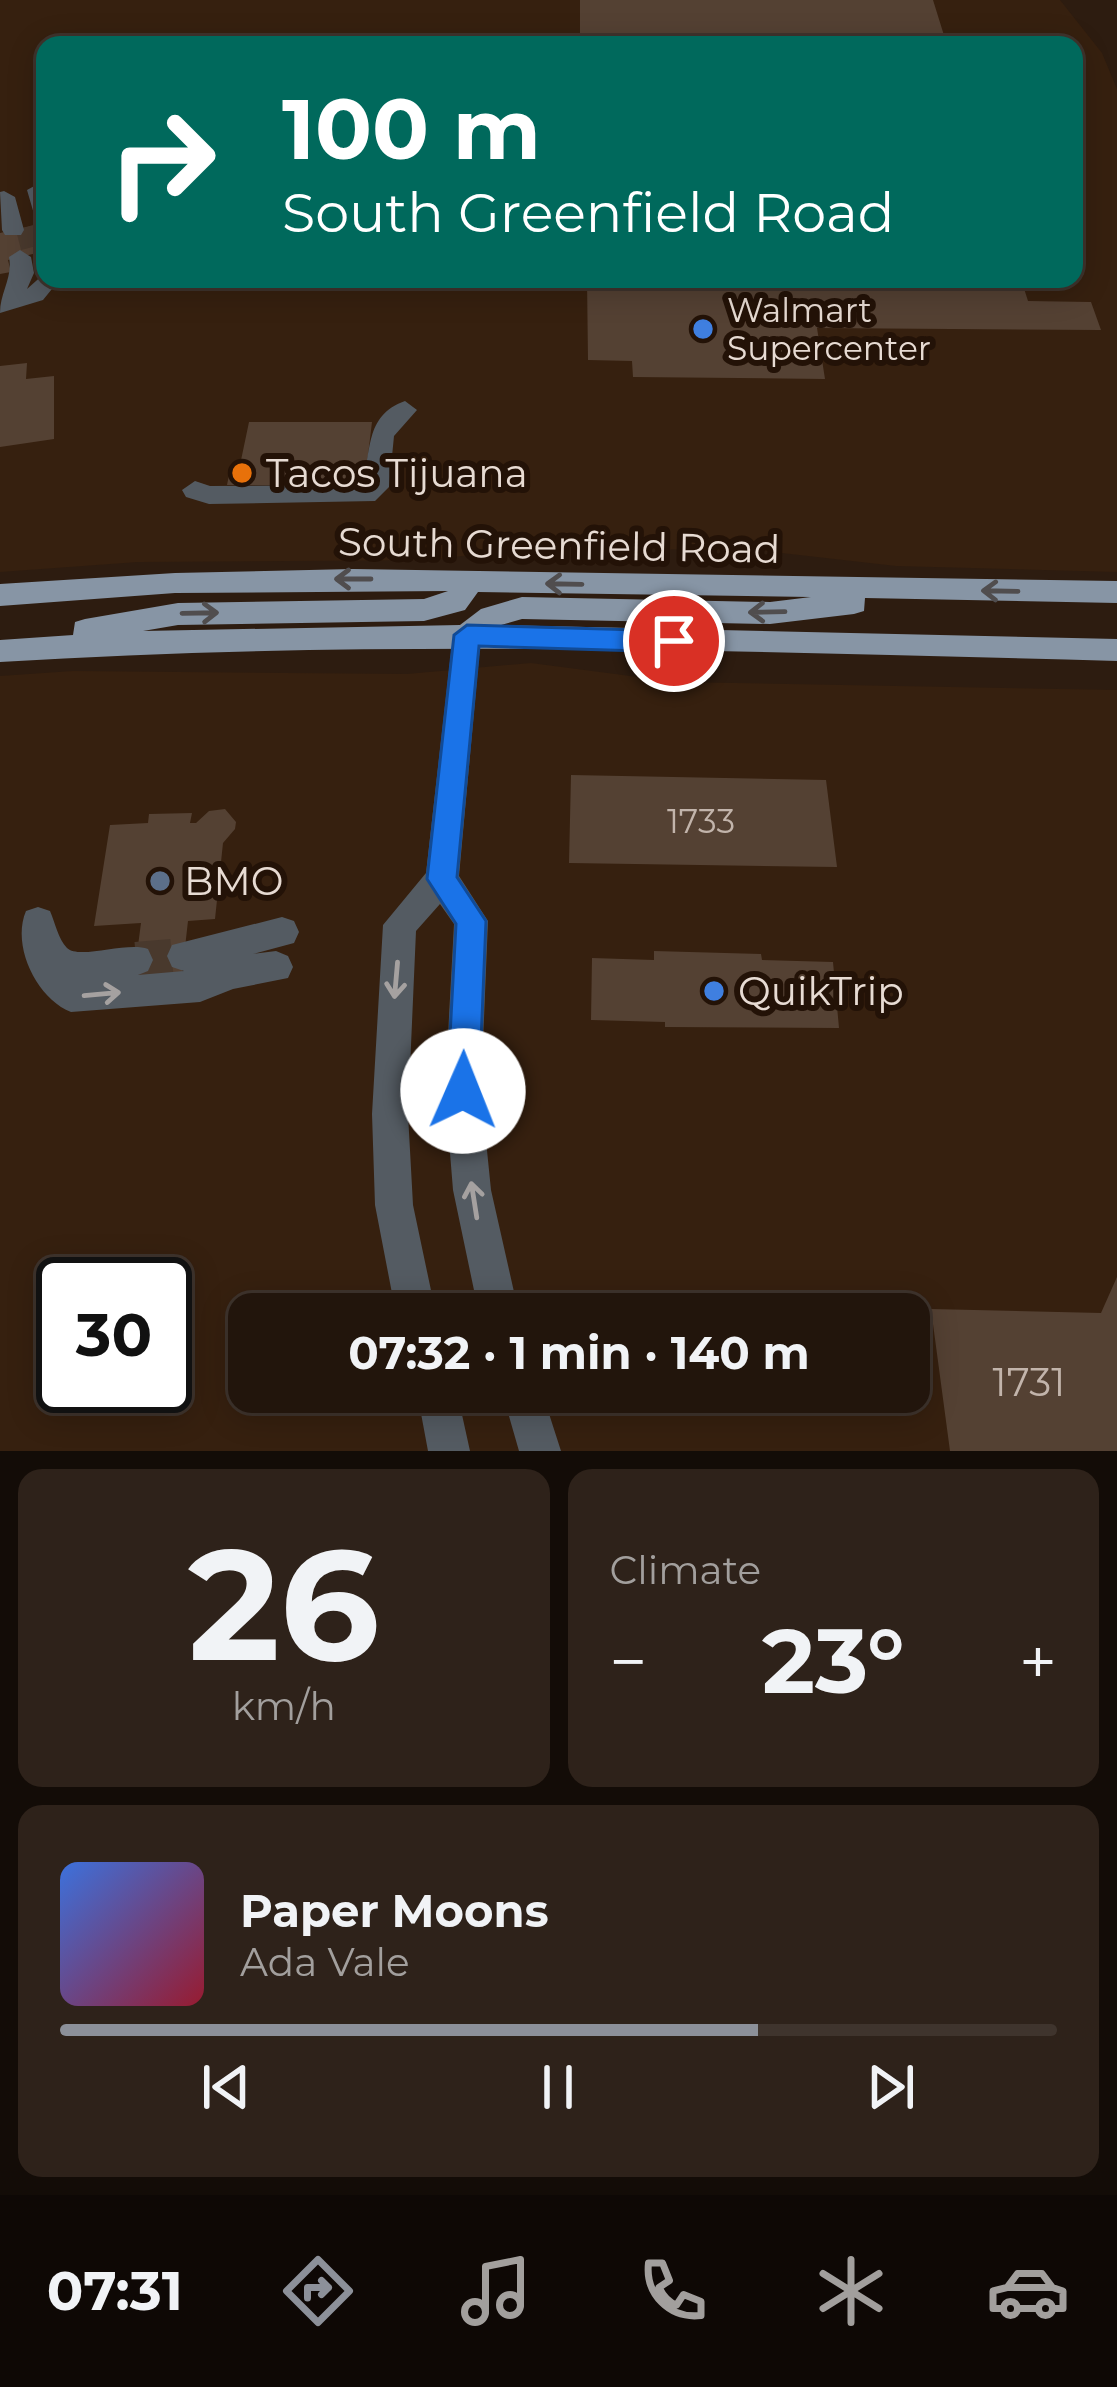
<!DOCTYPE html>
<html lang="en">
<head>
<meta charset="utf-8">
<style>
	body { margin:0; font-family:Montserrat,sans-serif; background:#2e221a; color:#f1f3f6; height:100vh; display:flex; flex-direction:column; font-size:45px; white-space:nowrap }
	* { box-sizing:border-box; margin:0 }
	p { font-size:39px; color:#a29f9d }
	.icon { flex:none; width:66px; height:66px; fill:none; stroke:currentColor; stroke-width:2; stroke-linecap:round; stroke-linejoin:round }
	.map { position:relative; height:1451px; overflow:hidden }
	.panel { display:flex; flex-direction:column; gap:18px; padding:18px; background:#130c07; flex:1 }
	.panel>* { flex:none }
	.guide { position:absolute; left:36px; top:36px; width:1047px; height:252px; border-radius:24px; box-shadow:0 6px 30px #0003,0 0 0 3px #3f342d; background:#00695c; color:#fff; overflow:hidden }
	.speed { position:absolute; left:36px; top:1257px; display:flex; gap:24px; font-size:60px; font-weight:700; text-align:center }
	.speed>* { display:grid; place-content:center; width:156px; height:156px; border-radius:50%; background:#22150c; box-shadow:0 6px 30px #0003,0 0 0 3px #3f342d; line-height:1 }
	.speed .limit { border:6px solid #111; border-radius:18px; background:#fff; color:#111 }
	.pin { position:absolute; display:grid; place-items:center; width:102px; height:102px; color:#fff; margin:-51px; border:6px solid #fff; border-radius:50%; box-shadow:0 3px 12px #0007 }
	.me { position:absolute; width:132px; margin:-66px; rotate:1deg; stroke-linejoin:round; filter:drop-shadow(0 0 9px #0008) }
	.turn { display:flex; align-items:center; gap:42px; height:252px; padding:0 48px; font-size:54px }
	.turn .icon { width:156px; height:156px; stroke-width:2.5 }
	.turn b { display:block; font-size:84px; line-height:102px }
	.big { font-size:90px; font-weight:700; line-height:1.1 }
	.panel .widget { flex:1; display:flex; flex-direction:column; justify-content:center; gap:18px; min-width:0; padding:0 42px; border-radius:24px; background:#2e221a }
	.panel .dial { align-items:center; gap:0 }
	.dial b { font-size:156px; line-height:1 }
	.song { display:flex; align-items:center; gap:36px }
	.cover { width:144px; height:144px; border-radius:18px; background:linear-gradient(135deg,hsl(220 70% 55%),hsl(350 70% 35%)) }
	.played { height:12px; border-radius:6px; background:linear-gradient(90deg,#8c9099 70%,#3f342d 70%) }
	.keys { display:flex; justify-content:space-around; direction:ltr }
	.heat { display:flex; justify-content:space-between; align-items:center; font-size:66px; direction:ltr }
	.panel .tiles { flex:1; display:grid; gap:18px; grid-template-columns:1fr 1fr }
	.widget:last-child { grid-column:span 2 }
	.trip { position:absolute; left:228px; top:1293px; width:702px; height:120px; border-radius:24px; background:#22150c; box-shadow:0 6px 30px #0003,0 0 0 3px #3f342d; font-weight:700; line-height:120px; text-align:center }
	.menu { display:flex; height:192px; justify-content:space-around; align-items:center; background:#0e0805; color:#a29f9d }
	.menu .icon { width:84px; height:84px }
	.menu .active { color:#8c9099 }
	.menu b { font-size:54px; color:#f1f3f6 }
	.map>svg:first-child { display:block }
	.built { fill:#36200f; fill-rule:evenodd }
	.building { fill:#544133 }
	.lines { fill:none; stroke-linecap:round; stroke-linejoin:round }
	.minor-tunnel-far1 { stroke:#49392d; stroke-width:21; stroke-dasharray:21 10; stroke-linecap:butt }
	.minor-tunnel { stroke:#49392d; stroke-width:36; stroke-dasharray:36 18; stroke-linecap:butt }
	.minor { fill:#545b62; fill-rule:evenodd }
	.major { fill:#8795a5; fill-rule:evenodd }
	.oneway { stroke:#504d4e }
	.oneway2 { stroke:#a5a1a0 }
	.route { fill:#1a73e8; stroke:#114b97; stroke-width:3 }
	.shop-dot { fill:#3f7fe0; stroke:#231207; stroke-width:4.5 }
	.food-dot { fill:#e8710a; stroke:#231207; stroke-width:4.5 }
	.service-dot { fill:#5c6f8a; stroke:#231207; stroke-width:4.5 }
	.labels { text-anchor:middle; stroke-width:12; stroke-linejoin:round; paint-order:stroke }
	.far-poi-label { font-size:33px; fill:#e7dbd3; stroke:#231207; text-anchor:start }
	.number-label { font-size:33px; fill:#c2b4ab }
	.poi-label { font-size:39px; fill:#e7dbd3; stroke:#231207; text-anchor:start }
	.street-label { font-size:39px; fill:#e7dbd3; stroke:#231207 }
	.near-number-label { font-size:39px; fill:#c2b4ab }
</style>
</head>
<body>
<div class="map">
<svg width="1117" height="1451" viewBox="0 0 1117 1451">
	<rect width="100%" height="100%" fill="#2d1c10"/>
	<!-- built -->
	<path class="built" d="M0 0H1060L1102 53 1117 89V572L896 566 764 551 537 547 429 560 138 562 0 572ZM45 45H1074V279H45Z
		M531 663 676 682 1117 690V1451H0V676L73 671 407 674ZM63 1284H165V1386H63ZM249 1314H909V1392H249Z"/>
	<!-- building -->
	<path class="building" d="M580 0H933L947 45H580Z
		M45 223V251L8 260 11 272 0 274V233Z
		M587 279H1021L1028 301 1091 302 1101 330 817 328 825 379 633 377 632 361 588 360Z
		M27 363 26 379 54 376V439L0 447V366Z
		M249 422H372L365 480H357V485H227L231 465H240Z
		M571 775 826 780 837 867 569 863Z
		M225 809 236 822 235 829 223 843 215 919 188 921 182 974 134 976 141 923 94 926 110 825 148 823 149 814 192 813 190 823H196L209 811Z
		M654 951 761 954 762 960 833 962 839 1028 665 1027V1022L591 1020 592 958 654 960Z
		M1117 1277V1451H950L931 1309 1101 1313Z"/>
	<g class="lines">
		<!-- minor-tunnel-far1 -->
		<path class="minor-tunnel-far1" d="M26 227 33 254"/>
		<!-- minor-tunnel -->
		<path class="minor-tunnel" d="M136 960 184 956"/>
		<!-- minor -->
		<path class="minor" d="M38 184 45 185V221L34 214 27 190Z
			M4 191 15 197 24 230 21 235H5L2 230 0 192Z
			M20 250 31 257 34 273 27 289 45 273V279H60L43 300 0 313C0 292 13 278 9 257Z
			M405 401 417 410 394 436 389 487 375 501 209 504 186 497 182 490 195 481 210 486 361 485C373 453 363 416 405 401Z
			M467 624 477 627 481 635 459 876 488 921 481 1091 491 1190 519 1314H479L453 1190 445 1091 454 924 440 904 416 931 408 1114 413 1205 436 1314H396L375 1205 372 1114 383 925 426 873 453 635 457 627Z
			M38 907 50 911C55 922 58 939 67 948 80 960 127 941 148 949L153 960 148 971 138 975 184 971 172 967 167 956 172 945 282 917 294 921 299 932 294 943 253 954 276 951 288 956 293 967 288 978 233 989 200 1002 71 1012C37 999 11 946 26 911Z
			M417 1392H457L470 1451H428Z
			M502 1392H542L561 1451H519Z"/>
		<!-- major -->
		<path class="major" d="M353 569 1117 581V603L865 598 864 611 854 614 770 624 522 619 501 625 1117 639V661C744 651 373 639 0 662V640L73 635 75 622 85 619 178 603 424 599 448 591 175 593 0 606V584L175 573ZM478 592 811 597 770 602 522 597 481 609 460 625 143 631 178 625 424 621 465 610Z"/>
	</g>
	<!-- one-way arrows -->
	<defs><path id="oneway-shaft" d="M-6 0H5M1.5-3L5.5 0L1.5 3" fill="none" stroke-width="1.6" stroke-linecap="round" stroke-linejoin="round" transform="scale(3)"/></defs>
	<g class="oneway">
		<use href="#oneway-shaft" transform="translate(353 579) rotate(-180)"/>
		<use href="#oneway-shaft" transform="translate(564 584) rotate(-179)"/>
		<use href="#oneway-shaft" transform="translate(1000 591) rotate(-179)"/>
		<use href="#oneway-shaft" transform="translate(767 612) rotate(179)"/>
		<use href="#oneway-shaft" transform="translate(200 613) rotate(-1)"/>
	</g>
	<g class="oneway2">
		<use href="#oneway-shaft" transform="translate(396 980) rotate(95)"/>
		<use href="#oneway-shaft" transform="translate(102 994) rotate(-5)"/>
		<use href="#oneway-shaft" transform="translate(474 1200) rotate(-99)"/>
	</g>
	<!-- route -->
	<path class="route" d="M467 625 674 631 687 641 674 652 479 646 457 877 486 921 479 1091 474 1102 463 1107 451 1102 447 1091 456 924 427 879 454 635Z"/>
	<!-- markers -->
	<g class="shop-dot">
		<circle cx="703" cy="329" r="12"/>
		<circle cx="714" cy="991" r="12"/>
	</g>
	<circle class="food-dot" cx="242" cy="473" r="12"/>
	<circle class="service-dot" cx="160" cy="881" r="12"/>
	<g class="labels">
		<!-- far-poi labels -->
		<g class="far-poi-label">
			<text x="727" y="322">Walmart<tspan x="727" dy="38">Supercenter</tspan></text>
		</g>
		<!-- number labels -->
		<g class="number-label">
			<text x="701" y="833">1733</text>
		</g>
		<!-- poi labels -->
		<g class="poi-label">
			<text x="266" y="487">Tacos Tijuana</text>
			<text x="184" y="895">BMO</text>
			<text x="738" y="1005">QuikTrip</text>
		</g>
		<!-- street labels -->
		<g class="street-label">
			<text transform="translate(559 545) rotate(1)" y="14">South Greenfield Road</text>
		</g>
		<!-- near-number labels -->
		<g class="near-number-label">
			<text x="1029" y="1396">1731</text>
		</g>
	</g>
</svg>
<div class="speed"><div class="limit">30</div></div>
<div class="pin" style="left:674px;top:641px;background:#d93025"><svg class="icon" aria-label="arrive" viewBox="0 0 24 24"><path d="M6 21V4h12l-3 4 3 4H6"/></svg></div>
<svg class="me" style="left:463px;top:1091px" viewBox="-20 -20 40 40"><circle r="19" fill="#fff"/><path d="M0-13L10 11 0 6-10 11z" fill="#1a73e8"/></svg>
<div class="trip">07:32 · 1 min · 140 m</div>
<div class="guide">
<div class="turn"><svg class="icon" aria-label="right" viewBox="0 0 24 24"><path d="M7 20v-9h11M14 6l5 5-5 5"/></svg><div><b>100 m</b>South Greenfield Road</div></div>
</div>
</div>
<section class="panel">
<div class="tiles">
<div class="widget dial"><b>26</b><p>km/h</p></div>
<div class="widget"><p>Climate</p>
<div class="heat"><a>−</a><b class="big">23°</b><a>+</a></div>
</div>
<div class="widget">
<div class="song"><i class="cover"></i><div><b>Paper Moons</b><p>Ada Vale</p></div></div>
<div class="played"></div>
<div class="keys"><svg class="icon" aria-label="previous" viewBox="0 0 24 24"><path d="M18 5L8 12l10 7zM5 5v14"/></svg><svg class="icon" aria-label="pause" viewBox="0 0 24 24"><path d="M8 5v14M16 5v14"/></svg><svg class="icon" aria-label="next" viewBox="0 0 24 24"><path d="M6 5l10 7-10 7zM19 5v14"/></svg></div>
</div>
</div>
</section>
<nav class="menu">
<b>07:31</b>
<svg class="icon active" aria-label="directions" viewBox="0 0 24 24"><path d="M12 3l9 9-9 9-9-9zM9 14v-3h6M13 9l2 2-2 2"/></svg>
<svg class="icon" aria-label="music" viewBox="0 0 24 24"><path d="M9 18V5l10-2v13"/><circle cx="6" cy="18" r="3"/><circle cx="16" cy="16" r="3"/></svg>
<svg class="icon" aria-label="phone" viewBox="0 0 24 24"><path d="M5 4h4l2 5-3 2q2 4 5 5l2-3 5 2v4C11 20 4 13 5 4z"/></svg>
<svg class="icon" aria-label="climate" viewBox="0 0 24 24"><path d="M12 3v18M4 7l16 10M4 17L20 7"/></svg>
<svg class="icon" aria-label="car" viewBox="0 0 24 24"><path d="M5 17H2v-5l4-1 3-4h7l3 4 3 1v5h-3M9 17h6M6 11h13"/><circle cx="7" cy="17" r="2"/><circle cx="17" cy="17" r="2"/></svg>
</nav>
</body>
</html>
